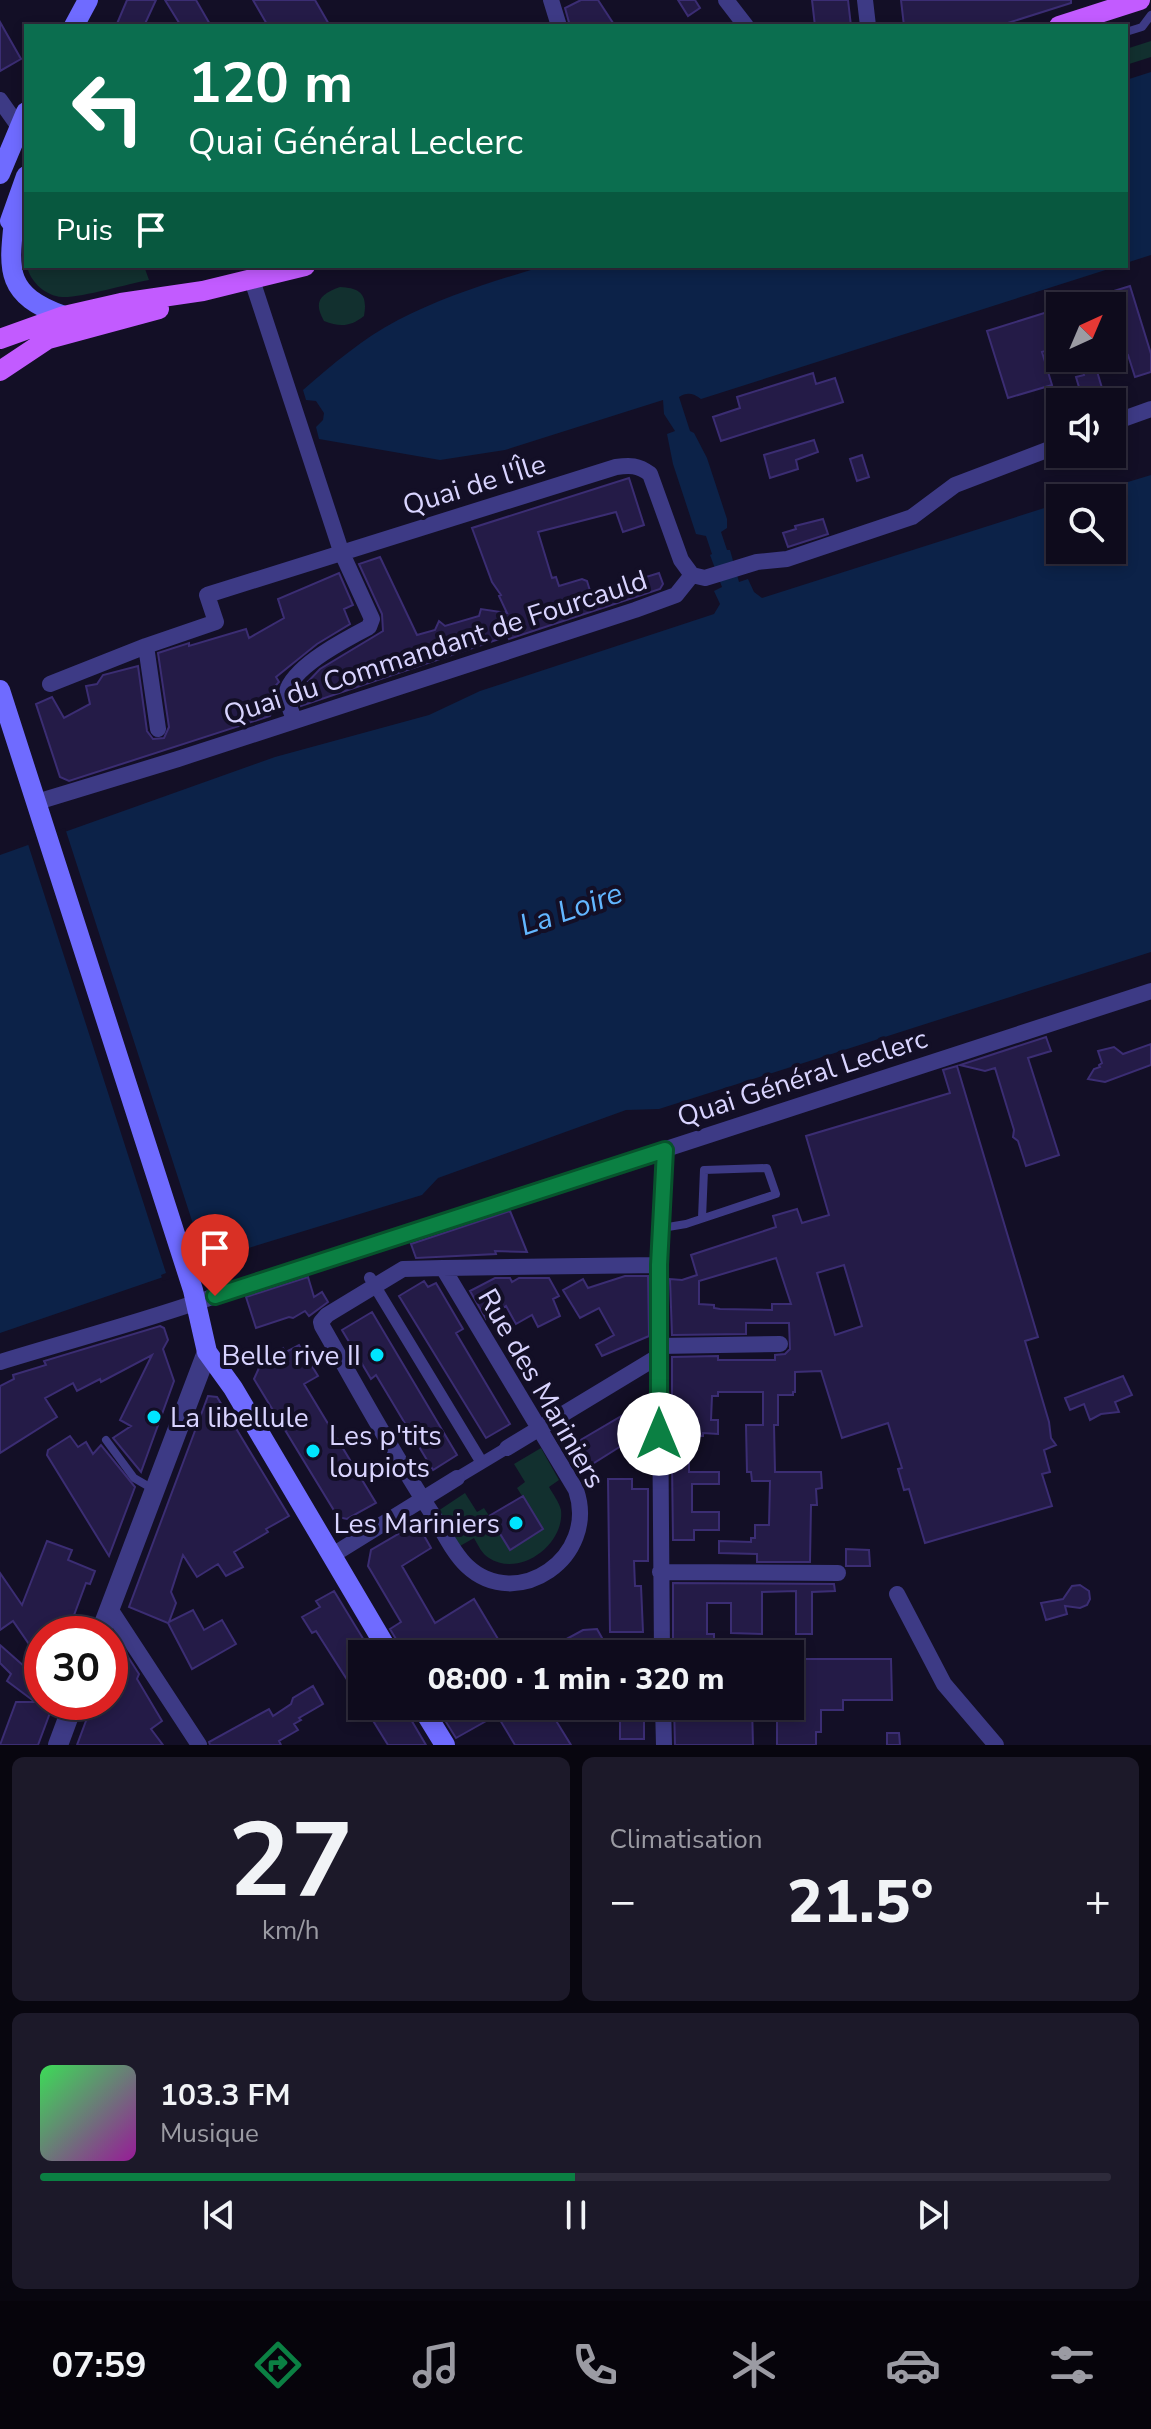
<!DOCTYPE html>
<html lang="fr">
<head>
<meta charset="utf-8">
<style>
	body { margin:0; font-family:"Nunito Sans",sans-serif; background:#1c1929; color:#f1f3f6; height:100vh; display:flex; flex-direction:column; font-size:30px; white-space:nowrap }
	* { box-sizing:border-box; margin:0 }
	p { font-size:26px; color:#9b9ba3 }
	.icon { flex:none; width:44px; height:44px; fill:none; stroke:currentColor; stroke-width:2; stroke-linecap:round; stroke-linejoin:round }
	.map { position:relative; height:1745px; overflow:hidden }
	.panel { display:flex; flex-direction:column; gap:12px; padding:12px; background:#08060f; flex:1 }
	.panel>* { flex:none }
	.banner { position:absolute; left:24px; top:24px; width:1104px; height:244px; border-radius:0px; box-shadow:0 4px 12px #0003,0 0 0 2px #2e2b3b; background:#0b6e4f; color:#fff; overflow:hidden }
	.needle { width:52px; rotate:44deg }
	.buttons { position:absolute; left:1046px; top:292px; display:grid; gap:16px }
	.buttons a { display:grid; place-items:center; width:80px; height:80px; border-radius:0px; background:#0e0b1c; box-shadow:0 4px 12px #0003,0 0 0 2px #2e2b3b; font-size:40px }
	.speed { position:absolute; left:24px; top:1616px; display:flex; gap:16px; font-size:40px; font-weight:700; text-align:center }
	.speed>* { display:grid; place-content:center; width:104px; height:104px; border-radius:50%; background:#0e0b1c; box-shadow:0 4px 12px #0003,0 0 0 2px #2e2b3b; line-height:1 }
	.speed .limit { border:12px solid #d22; background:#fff; color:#111 }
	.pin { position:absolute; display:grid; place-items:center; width:68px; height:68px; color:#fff; margin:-82px -34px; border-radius:50% 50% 50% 0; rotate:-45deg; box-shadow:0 0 8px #0007 }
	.pin .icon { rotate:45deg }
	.me { position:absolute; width:88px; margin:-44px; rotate:0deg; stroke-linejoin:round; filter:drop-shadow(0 0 6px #0008) }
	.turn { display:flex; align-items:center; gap:28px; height:168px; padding:0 32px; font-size:36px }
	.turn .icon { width:104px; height:104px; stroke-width:2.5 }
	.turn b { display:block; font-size:56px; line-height:68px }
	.then { display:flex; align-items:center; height:76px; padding:0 32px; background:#0003; gap:16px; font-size:30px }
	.big { font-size:60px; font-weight:800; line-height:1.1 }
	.panel .card { flex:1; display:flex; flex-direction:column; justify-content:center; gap:12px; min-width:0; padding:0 28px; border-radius:12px; background:#1c1929 }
	.panel .dial { align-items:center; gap:0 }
	.dial b { font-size:104px; line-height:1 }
	.song { display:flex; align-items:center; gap:24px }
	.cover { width:96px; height:96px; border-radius:12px; background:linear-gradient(135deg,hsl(130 70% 55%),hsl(300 70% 35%)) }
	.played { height:8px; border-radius:4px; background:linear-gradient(90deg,#0b8043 50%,#2e2b3b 50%) }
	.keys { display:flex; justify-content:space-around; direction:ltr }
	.heat { display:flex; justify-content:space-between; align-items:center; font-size:44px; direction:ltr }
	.panel .tiles { flex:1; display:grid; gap:12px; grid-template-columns:1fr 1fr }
	.card:last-child { grid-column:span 2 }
	.trip { position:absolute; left:348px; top:1640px; width:456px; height:80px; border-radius:0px; background:#0e0b1c; box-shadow:0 4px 12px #0003,0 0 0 2px #2e2b3b; font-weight:800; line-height:80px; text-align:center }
	.dock { display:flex; height:128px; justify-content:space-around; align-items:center; background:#06040b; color:#9b9ba3 }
	.dock .icon { width:56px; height:56px }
	.dock .current { color:#0b8043 }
	.dock b { font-size:36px; color:#f1f3f6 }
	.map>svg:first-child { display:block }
	.green { fill:#12302f }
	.water { fill:#0c2248 }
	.pier { fill:#130f26 }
	.building { fill:#241b47; stroke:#3b2d73; stroke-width:2; fill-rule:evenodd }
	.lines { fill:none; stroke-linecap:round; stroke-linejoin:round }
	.service { stroke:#3d3a85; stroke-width:8 }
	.pedestrian { stroke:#3d3a85; stroke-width:12 }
	.minor { stroke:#3d3a85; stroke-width:16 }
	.tertiary { stroke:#3d3a85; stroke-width:20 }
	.secondary { stroke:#6f6bff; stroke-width:20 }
	.primary { stroke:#c25bff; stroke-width:20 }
	.route-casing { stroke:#07532c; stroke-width:20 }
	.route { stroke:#0b8043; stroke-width:14 }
	.poi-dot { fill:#00e5ff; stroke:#130f26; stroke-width:3 }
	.labels { text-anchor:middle; stroke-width:8; stroke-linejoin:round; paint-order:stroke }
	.street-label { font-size:28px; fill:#d9d4ff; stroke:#130f26 }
	.poi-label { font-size:28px; fill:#d9d4ff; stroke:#130f26; text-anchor:end }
	.water-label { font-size:30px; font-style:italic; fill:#62b6ff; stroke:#130f26 }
</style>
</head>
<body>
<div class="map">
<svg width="1151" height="1745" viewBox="0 0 1151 1745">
	<rect width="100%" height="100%" fill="#130f26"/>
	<!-- green -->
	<path class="green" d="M1151 41V57L1126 65V49Z
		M27 266H144L149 280C127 284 81 298 62 297 46 296 30 282 27 266Z
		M340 287C360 288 368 294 364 316 350 327 340 327 324 321 313 302 320 294 340 287Z
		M541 1448 559 1480 549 1487C553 1494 559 1502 561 1510 565 1545 519 1578 489 1558 482 1554 478 1545 474 1538L460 1546 438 1511 465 1493 477 1512 484 1508 510 1549 543 1529 517 1488 525 1482 514 1464Z"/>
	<!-- water -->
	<path class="water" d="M1151 72V255L1126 263V80Z
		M544 266H1118L701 399C693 393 687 392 679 397L690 431 694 433 707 458 727 519V528L721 532 727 550H730L739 582 748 579 754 592 762 598 1060 503V550H1112V498H1075L1151 475V952L659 1109 626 1110 438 1178 422 1195 242 1250 0 1333V855L275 757 429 715 480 691 714 614 720 604 714 591 722 587 710 555 712 554 706 536 696 534 673 464 667 434 675 431 664 414 663 400 505 450 440 460 319 439 316 427 323 420 324 413 316 401 306 400 303 390C332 365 363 338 398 320 445 296 494 281 544 266Z"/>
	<!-- pier -->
	<path class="pier" d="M65 828 204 1258 211 1256 213 1264 163 1281 161 1275 166 1273 27 841Z"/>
	<!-- building -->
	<path class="building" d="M127 0H156L144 26H116Z
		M165 0H196L211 26H181Z
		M253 0H315L330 26H268Z
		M581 0H598L615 26H570L565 8Z
		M678 0H695L700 8 688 16Z
		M812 0H848L851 26H815Z
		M901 0H1071V3L998 26H904Z
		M0 22 21 59 0 71Z
		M1130 286 1151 354V372L1135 377 1128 355 1112 360V306H1075V303Z
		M1060 308V347L1042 352 1052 385 1008 398 987 331Z
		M1079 358H1093L1102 388 1081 394 1076 377 1084 375Z
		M813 373 816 384 835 378 843 402 721 441 713 417 740 408 737 397Z
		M814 440 818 452 796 460 798 469 770 478 764 455Z
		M862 455 869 477 857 481 850 459Z
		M629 478 644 525 623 532 616 512 538 532 552 578 556 577 559 586 582 579 587 581 591 594 659 573 663 584 660 589 509 639 508 636 301 706 298 692 320 669 383 631 382 614 359 564 380 557 417 635 435 630 439 621 445 626 479 616 481 609 507 613 499 596 501 595 492 582 472 528Z
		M823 519 828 534 788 547 783 533 796 529 795 526Z
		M339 573 353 605 344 609 350 624 317 644 276 677 279 682 270 692 275 704 270 716 69 781 60 777 36 704 52 697 64 718 90 704 86 686 97 684 103 675 138 666 147 731 153 739 164 738 169 727 158 653 189 643V646L246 629 249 638 284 618 278 599Z
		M1046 1037 1051 1051 1028 1058 1059 1155 1026 1166 1018 1141 1013 1137 1014 1130 995 1068 985 1071 960 1065Z
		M1151 1044V1065L1105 1082 1088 1079 1094 1069 1100 1067 1099 1065 1102 1063 1098 1051 1114 1047 1123 1054Z
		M957 1066 1038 1337 1025 1341 1049 1422 1051 1438 1056 1445 1044 1450 1050 1472 1042 1474 1052 1506 925 1543 909 1489 904 1490 898 1469 902 1468 888 1423 842 1438 821 1371 795 1372V1392H793V1395H778V1425H774L775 1472H821L822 1488 816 1489 817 1505H811L810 1562H757V1554L719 1553V1541L751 1542V1538H755V1525H769L770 1481H752L751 1472H747L746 1425H763V1392H718V1396H712L711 1420H718V1434L703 1433V1436H672V1357L718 1356V1360H775V1355L785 1354 790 1349 789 1323H746V1334L672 1335 670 1279 682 1280 697 1275 691 1255 776 1227 773 1216 797 1209 802 1223 829 1215 806 1136 950 1093 943 1070ZM776 1258 791 1304H772V1310L720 1309 714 1308V1305L699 1304V1281ZM844 1265 862 1326 835 1335 817 1273Z
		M510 1211 527 1252 495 1251 496 1254 416 1258 411 1244Z
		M625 1276H648L649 1336 602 1356 596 1345 614 1335 599 1308 580 1318 563 1290 583 1279 588 1288Z
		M308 1277 314 1297 322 1292 328 1302 309 1316 305 1311 293 1318 289 1317 256 1328 246 1297Z
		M495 1278H510L512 1282 519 1278H549L559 1296 553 1299 560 1316 538 1327 532 1315 516 1324 506 1306 486 1319 470 1291Z
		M424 1281 428 1287 436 1283 463 1329 456 1333 510 1424 486 1438 399 1296Z
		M372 1312 457 1455 433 1470 376 1375 371 1379 342 1330Z
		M160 1326 164 1328 168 1340 163 1349 174 1381 141 1472 113 1438 131 1426 120 1420 152 1355 101 1382 100 1379 77 1391 73 1383 45 1398 57 1417 0 1453V1386L14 1379 13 1375 46 1365 44 1361Z
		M299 1345 318 1376 304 1384 376 1503 347 1519 338 1517 254 1379 263 1359 283 1348 286 1352Z
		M1123 1376 1132 1395 1115 1402 1119 1412 1101 1414 1090 1420 1084 1404 1070 1410 1065 1398Z
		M208 1396 217 1397 289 1516 266 1529 268 1532 234 1552 243 1567 226 1576 218 1564 197 1577 183 1555 171 1592 176 1603 169 1622 193 1610 204 1630 222 1620 236 1644 192 1669 168 1623 129 1607Z
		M625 1414 637 1436 578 1473 568 1455 574 1448 572 1445Z
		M70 1436 78 1447 86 1442 93 1454 101 1445 135 1487 109 1556 47 1455 48 1450Z
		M672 1463H689V1472H719V1484H692V1512H719V1530H694V1540H673Z
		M608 1479H632V1489H648V1561H634L635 1586H641L643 1632H610Z
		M523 1496 543 1529 510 1550 489 1516Z
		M417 1523 431 1548 402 1566 435 1623 474 1599 507 1654H460L452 1640 428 1654H405L390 1629 401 1622 368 1566 371 1550Z
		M47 1541 72 1550 68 1560 95 1571 90 1584 86 1583 67 1634H42V1663L13 1621 0 1630V1573L22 1605Z
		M846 1549 869 1550 870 1566H846Z
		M673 1583 834 1584 835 1591 812 1592V1634H796V1591L762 1592V1634L731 1633V1603H707V1634H714V1654H673Z
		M1080 1585 1089 1591 1090 1599 1087 1605 1080 1608 1065 1606 1067 1614 1046 1620 1041 1603 1063 1599 1072 1586Z
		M334 1591 370 1650 362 1654V1683L353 1689 316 1631 312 1633 302 1617 320 1607 316 1601Z
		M597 1629 611 1654H539L583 1630Z
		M0 1645 42 1682V1702H54L38 1745H0L16 1702H35L7 1681 11 1674 0 1663Z
		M114 1646 123 1649 139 1674 137 1679 162 1721 151 1729 163 1745H77L93 1702H110V1657Z
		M790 1659H891L892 1700H843V1710H821V1732H816V1745H777V1706H790Z
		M313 1686 323 1704 299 1718 301 1720 294 1724 298 1730 279 1741 281 1745H210L209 1742 269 1709 273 1716 291 1704 293 1698Z
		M393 1706H403L426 1745H388L372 1719Z
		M436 1706H520L526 1717 547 1706 571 1745H515L497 1715 456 1738Z
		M620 1706H644V1739H620Z
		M674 1706H752L753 1745H675Z
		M887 1733H899L900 1745H887Z"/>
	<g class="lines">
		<!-- service -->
		<path class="service" d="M1126 32 1142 27 1151 15
			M662 1228 686 1224 776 1194 767 1168 704 1170 702 1218
			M106 1440 134 1478 153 1489"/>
		<!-- pedestrian -->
		<path class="pedestrian" d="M370 1278 482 1463
			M457 1478 507 1448"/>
		<!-- minor -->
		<path class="minor" d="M551 0 559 26
			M726 0 746 26
			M865 0 868 26
			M0 100 19 127
			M252 280 341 551 372 619 369 627C346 639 298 664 288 688 284 697 291 711 294 719
			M1112 423 1151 409
			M692 575 705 578 757 562 787 559 912 517 955 485 1060 445
			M50 684 146 646
			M158 729 146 646 216 622 207 595 616 467C630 465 638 465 650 474L681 560 692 575
			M37 802 178 759 635 610 676 595 692 575
			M443 1268 576 1490C599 1557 517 1613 467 1566 453 1553 443 1531 433 1515 393 1454 358 1389 322 1326L321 1322 327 1315 403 1269Z
			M443 1268 659 1265
			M659 1346 780 1344
			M0 1362C71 1340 145 1321 215 1296L1151 991
			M507 1448 659 1356
			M331 1556 457 1478
			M660 1572 838 1573
			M897 1594 944 1684 996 1745
			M110 1609 199 1745
			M662 1654 659 1265 665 1150
			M663 1706 664 1745"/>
		<!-- tertiary -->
		<path class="tertiary" d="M100 1634 207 1352
			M58 1745 74 1702"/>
		<!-- secondary -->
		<path class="secondary" d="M74 26 88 0
			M0 174 26 112
			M15 211C9 268 2 294 64 316
			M10 221 26 176
			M0 690 193 1290 207 1352 233 1388 390 1654
			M421 1706 445 1745"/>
		<!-- primary -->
		<path class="primary" d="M1059 26 1140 0
			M0 339 64 316 121 303 203 291 305 266
			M0 371 48 339 159 309"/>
	</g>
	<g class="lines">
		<defs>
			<path id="route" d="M215 1296 665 1150 659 1265V1434"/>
		</defs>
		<!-- route casing -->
		<use href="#route" class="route-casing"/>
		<!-- route -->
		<use href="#route" class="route"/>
	</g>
	<!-- markers -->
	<g class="poi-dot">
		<circle cx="377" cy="1355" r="8"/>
		<circle cx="154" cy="1417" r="8"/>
		<circle cx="313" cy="1451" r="8"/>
		<circle cx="516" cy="1523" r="8"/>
	</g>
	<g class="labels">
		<!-- street labels -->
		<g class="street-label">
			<text transform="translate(474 484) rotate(-17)" y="10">Quai de l'Île</text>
			<text transform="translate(435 647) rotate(-18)" y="10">Quai du Commandant de Fourcauld</text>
			<text transform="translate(802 1077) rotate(-18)" y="10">Quai Général Leclerc</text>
			<text transform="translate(542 1388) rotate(60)" y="10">Rue des Mariniers</text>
		</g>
		<!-- poi labels -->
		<g class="poi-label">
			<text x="361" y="1365">Belle rive II</text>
			<text x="170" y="1427" text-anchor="start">La libellule</text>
			<text x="329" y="1445" text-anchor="start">Les p'tits<tspan x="329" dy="32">loupiots</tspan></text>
			<text x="500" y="1533">Les Mariniers</text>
		</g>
		<!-- water labels -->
		<g class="water-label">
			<text transform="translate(571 909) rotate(-19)" y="10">La Loire</text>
		</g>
	</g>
</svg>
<div class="buttons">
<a><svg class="needle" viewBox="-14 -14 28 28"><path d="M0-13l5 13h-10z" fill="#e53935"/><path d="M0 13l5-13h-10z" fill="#9b9ba3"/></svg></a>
<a><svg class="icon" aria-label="sound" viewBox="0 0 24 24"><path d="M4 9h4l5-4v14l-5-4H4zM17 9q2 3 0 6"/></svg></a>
<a><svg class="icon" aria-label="search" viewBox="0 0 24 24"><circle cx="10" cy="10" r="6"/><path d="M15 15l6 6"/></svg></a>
</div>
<div class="speed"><div class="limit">30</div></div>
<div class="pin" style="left:215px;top:1296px;background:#d93025"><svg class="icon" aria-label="arrive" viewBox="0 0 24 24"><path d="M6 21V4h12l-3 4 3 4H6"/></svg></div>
<svg class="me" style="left:659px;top:1434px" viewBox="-20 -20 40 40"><circle r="19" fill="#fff"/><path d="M0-13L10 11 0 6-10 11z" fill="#0b8043"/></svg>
<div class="trip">08:00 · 1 min · 320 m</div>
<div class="banner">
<div class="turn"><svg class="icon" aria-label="left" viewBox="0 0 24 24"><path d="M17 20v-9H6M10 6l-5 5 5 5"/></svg><div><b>120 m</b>Quai Général Leclerc</div></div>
<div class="then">Puis<svg class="icon" aria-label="arrive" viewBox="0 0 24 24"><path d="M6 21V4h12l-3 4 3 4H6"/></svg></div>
</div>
</div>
<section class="panel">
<div class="tiles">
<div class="card dial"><b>27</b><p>km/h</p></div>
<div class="card"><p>Climatisation</p>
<div class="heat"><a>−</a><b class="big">21.5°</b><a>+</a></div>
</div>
<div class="card">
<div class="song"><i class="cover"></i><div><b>103.3 FM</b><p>Musique</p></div></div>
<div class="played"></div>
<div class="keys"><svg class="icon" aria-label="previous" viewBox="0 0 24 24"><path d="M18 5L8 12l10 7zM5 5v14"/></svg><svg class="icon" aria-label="pause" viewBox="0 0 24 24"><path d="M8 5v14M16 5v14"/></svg><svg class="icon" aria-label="next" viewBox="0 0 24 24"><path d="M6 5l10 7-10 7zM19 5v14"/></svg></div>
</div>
</div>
</section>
<nav class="dock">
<b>07:59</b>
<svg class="icon current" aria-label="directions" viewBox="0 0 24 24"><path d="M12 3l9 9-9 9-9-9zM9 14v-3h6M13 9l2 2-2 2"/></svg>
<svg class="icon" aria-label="music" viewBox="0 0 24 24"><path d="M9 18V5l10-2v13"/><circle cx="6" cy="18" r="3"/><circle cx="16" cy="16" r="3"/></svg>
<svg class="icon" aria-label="phone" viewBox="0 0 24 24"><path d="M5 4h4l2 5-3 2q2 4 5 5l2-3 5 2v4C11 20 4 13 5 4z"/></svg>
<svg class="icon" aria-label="climate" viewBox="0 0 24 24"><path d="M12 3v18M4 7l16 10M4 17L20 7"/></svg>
<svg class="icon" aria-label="car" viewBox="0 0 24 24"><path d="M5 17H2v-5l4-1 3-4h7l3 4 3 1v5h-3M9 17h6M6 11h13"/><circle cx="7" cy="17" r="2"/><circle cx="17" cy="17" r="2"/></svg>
<svg class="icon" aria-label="filters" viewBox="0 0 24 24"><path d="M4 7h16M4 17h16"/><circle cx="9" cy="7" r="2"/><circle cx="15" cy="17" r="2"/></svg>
</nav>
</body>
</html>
